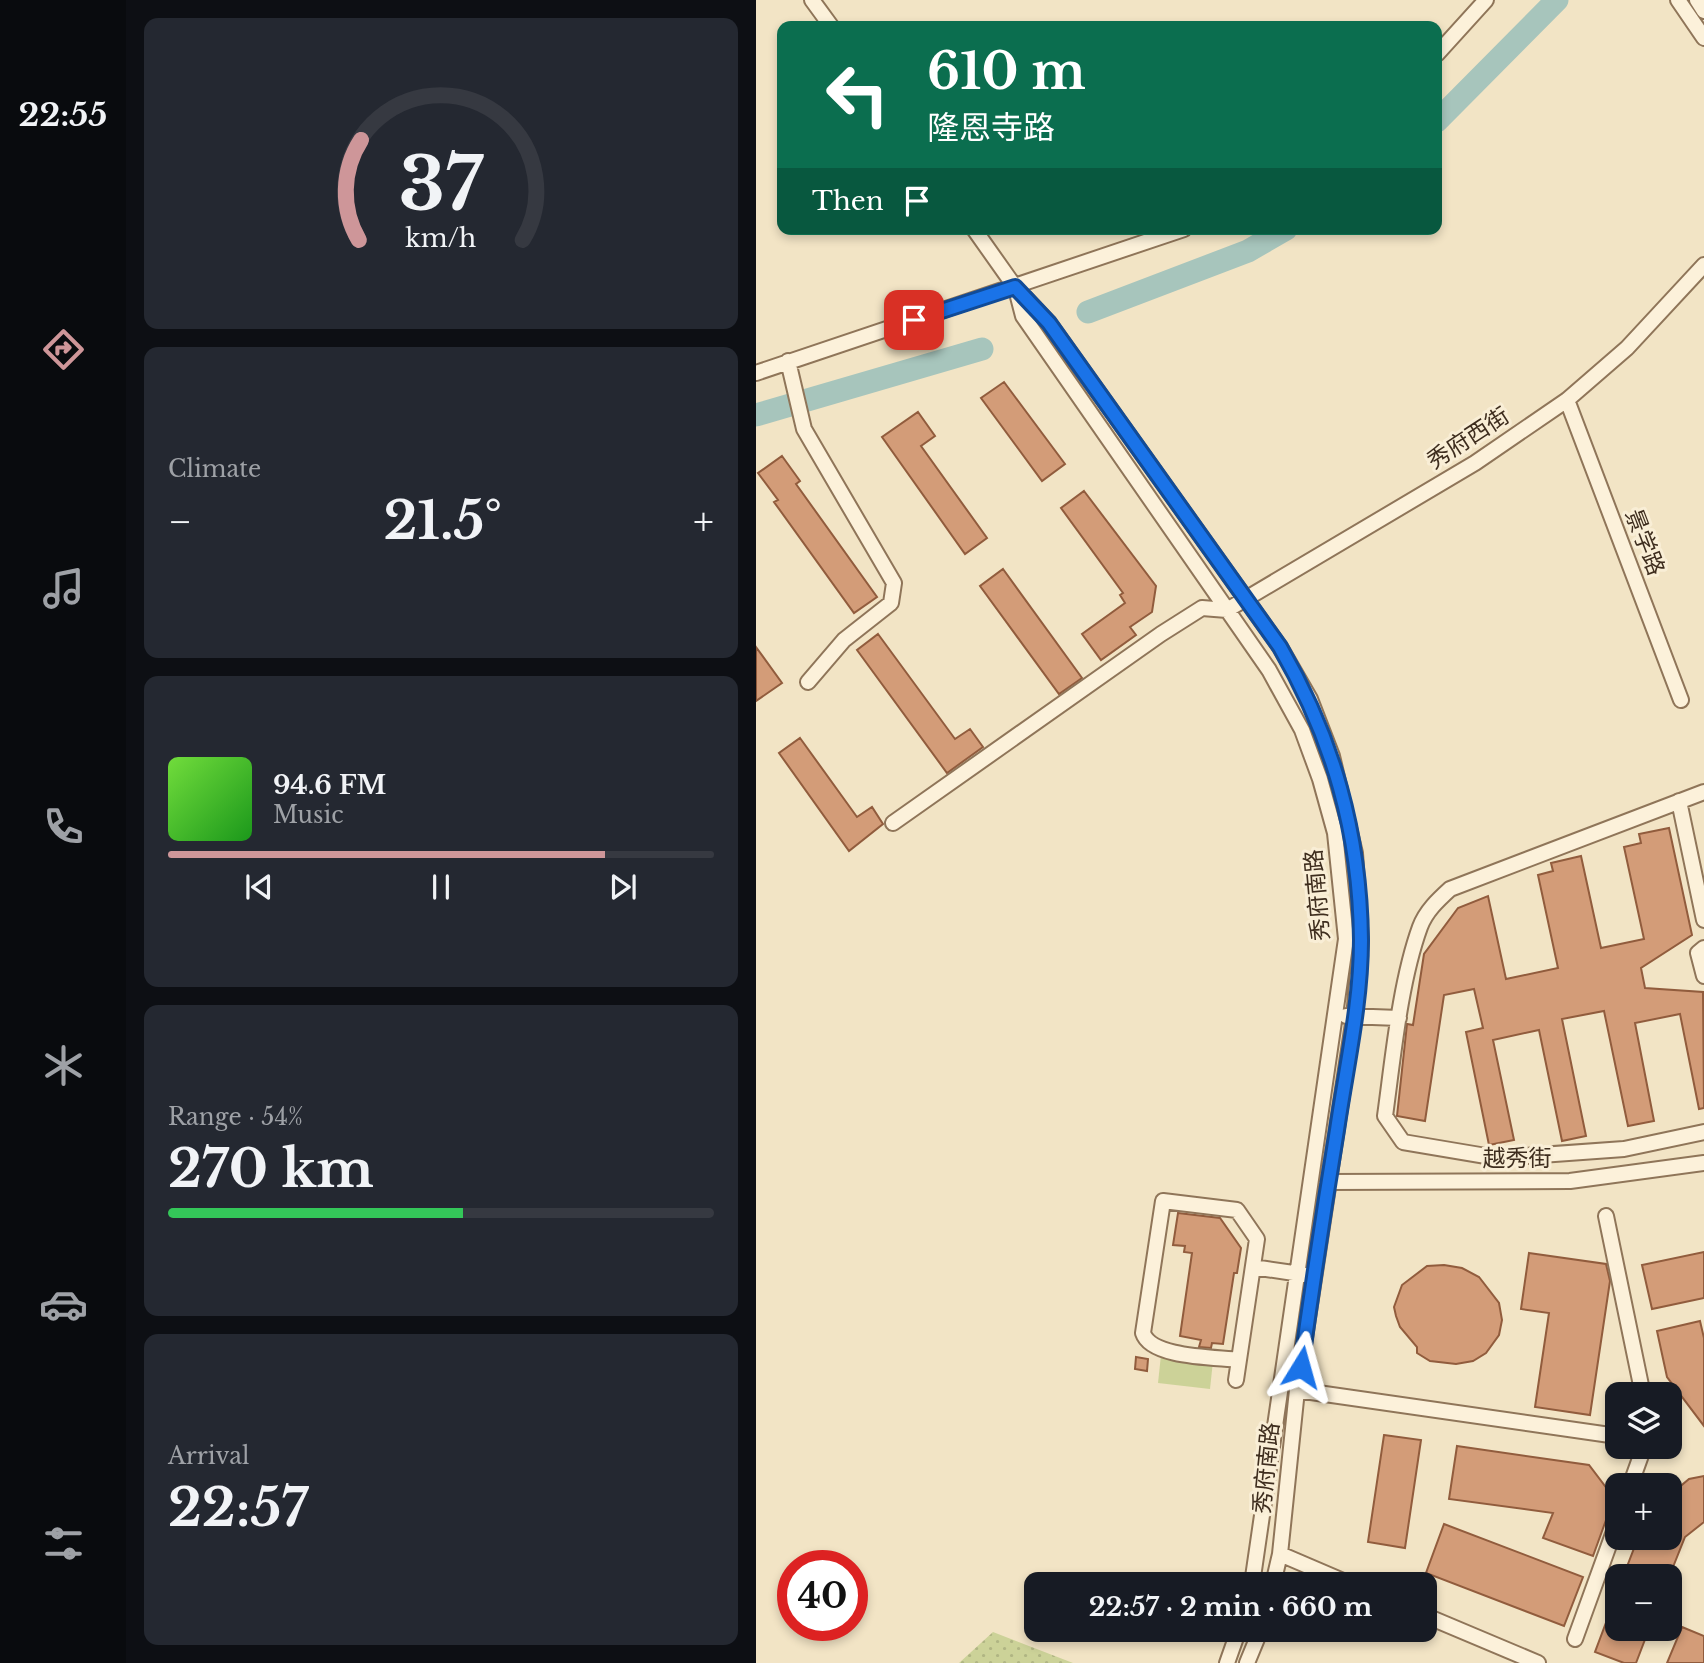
<!DOCTYPE html>
<html lang="en">
<head>
<meta charset="utf-8">
<style>
	body { margin:0; font-family:"Libre Baskerville","Noto Sans SC",serif; background:#242831; color:#f1f3f6; height:100vh; display:flex; flex-direction:column; font-size:26px; white-space:nowrap }
	* { box-sizing:border-box; margin:0 }
	p { font-size:23px; color:#9ea1a6 }
	.icon { flex:none; width:38px; height:38px; fill:none; stroke:currentColor; stroke-width:2; stroke-linecap:round; stroke-linejoin:round }
	.map { position:relative; flex:1; overflow:hidden }
	.details { display:flex; flex-direction:column; gap:18px; padding:18px; background:#0d0f14; width:630px }
	.details>* { flex:none }
	.guide { position:absolute; left:21px; top:21px; width:665px; height:214px; border-radius:14px; box-shadow:0 4px 10px #0003; background:#0b6e4f; color:#fff; overflow:hidden }
	.controls { position:absolute; left:849px; top:1382px; display:grid; gap:14px }
	.controls a { display:grid; place-items:center; width:77px; height:77px; border-radius:14px; background:#171b24; box-shadow:0 4px 10px #0003; font-size:35px }
	.speed { position:absolute; left:21px; top:1550px; display:flex; gap:14px; font-size:35px; font-weight:700; text-align:center }
	.speed>* { display:grid; place-content:center; width:91px; height:91px; border-radius:50%; background:#171b24; box-shadow:0 4px 10px #0003; line-height:1 }
	.speed .limit { border:10px solid #d22; background:#fff; color:#111 }
	.pin { position:absolute; display:grid; place-items:center; width:60px; height:60px; color:#fff; margin:-30px; border-radius:14px; box-shadow:0 4px 10px #0006 }
	.me { position:absolute; width:77px; margin:-38px; rotate:8deg; stroke-linejoin:round; filter:drop-shadow(0 0 5px #0008) }
	.turn { display:flex; align-items:center; gap:24px; height:147px; padding:0 35px; font-size:32px }
	.turn .icon { width:91px; height:91px; stroke-width:2.5 }
	.turn b { display:block; font-size:49px; line-height:60px }
	.then { display:flex; align-items:center; height:66px; padding:0 35px; background:#0003; gap:14px; font-size:26px }
	.big { font-size:52px; font-weight:700; line-height:1.1 }
	.details .card { flex:1; display:flex; flex-direction:column; justify-content:center; gap:10px; min-width:0; padding:0 24px; border-radius:14px; background:#242831 }
	.details .dial { align-items:center; gap:0 }
	.dial svg { height:182px; overflow:visible; fill:none; stroke:#363941; stroke-width:7; stroke-linecap:round; text-anchor:middle }
	.dial text { fill:#f1f3f6; stroke:none }
	.song { display:flex; align-items:center; gap:21px }
	.cover { width:84px; height:84px; border-radius:10px; background:linear-gradient(135deg,hsl(100 70% 55%),hsl(120 70% 35%)) }
	.played { height:7px; border-radius:4px; background:linear-gradient(90deg,#ce9699 80%,#363941 80%) }
	.keys { display:flex; justify-content:space-around; direction:ltr }
	.heat { display:flex; justify-content:space-between; align-items:center; font-size:38px; direction:ltr }
	.charge { height:10px; border-radius:5px; background:linear-gradient(90deg,#34c759 54%,#363941 0) }
	.trip { position:absolute; left:268px; top:1572px; width:413px; height:70px; border-radius:14px; background:#171b24; box-shadow:0 4px 10px #0003; font-weight:700; line-height:70px; text-align:center }
	main { display:flex; flex:1; min-height:0 }
	.tab-bar { display:flex; flex-direction:column; width:126px; justify-content:space-around; align-items:center; background:#090b0e; color:#9ea1a6 }
	.tab-bar .icon { width:49px; height:49px }
	.tab-bar .on { color:#ce9699 }
	.tab-bar b { font-size:32px; color:#f1f3f6 }
	.map>svg:first-child { display:block }
	.park { fill:url(#park-dots) }
	.pitch { fill:#ccd298 }
	.lines { fill:none; stroke-linecap:round; stroke-linejoin:round }
	.river { stroke:#a7c5bc; stroke-width:23 }
	.building { fill:#d39c78; stroke:#915c3d; stroke-width:2 }
	.minor-casing { stroke:#8f7559; stroke-width:18 }
	.minor { stroke:#fcf1da; stroke-width:14 }
	.route-casing { stroke:#114b97; stroke-width:18 }
	.route { stroke:#1a73e8; stroke-width:12 }
	.labels { text-anchor:middle; stroke-width:6; stroke-linejoin:round; paint-order:stroke }
	.street-label { font-size:23px; fill:#3e2d1e; stroke:#f9eed6 }
</style>
</head>
<body>
<main>
<nav class="tab-bar">
<b>22:55</b>
<svg class="icon on" aria-label="directions" viewBox="0 0 24 24"><path d="M12 3l9 9-9 9-9-9zM9 14v-3h6M13 9l2 2-2 2"/></svg>
<svg class="icon" aria-label="music" viewBox="0 0 24 24"><path d="M9 18V5l10-2v13"/><circle cx="6" cy="18" r="3"/><circle cx="16" cy="16" r="3"/></svg>
<svg class="icon" aria-label="phone" viewBox="0 0 24 24"><path d="M5 4h4l2 5-3 2q2 4 5 5l2-3 5 2v4C11 20 4 13 5 4z"/></svg>
<svg class="icon" aria-label="climate" viewBox="0 0 24 24"><path d="M12 3v18M4 7l16 10M4 17L20 7"/></svg>
<svg class="icon" aria-label="car" viewBox="0 0 24 24"><path d="M5 17H2v-5l4-1 3-4h7l3 4 3 1v5h-3M9 17h6M6 11h13"/><circle cx="7" cy="17" r="2"/><circle cx="17" cy="17" r="2"/></svg>
<svg class="icon" aria-label="filters" viewBox="0 0 24 24"><path d="M4 7h16M4 17h16"/><circle cx="9" cy="7" r="2"/><circle cx="15" cy="17" r="2"/></svg>
</nav>
<section class="details">
<div class="card dial"><svg viewBox="0 0 100 80">
<path d="M14 69A42 42 0 1 1 86 69"/>
<path d="M14 69A42 42 0 0 1 15 25" stroke="#ce9699"/>
<text x="50" y="56" font-size="32" font-weight="700">37</text>
<text x="50" y="72" font-size="11">km/h</text>
</svg></div>
<div class="card"><p>Climate</p>
<div class="heat"><a>−</a><b class="big">21.5°</b><a>+</a></div>
</div>
<div class="card">
<div class="song"><i class="cover"></i><div><b>94.6 FM</b><p>Music</p></div></div>
<div class="played"></div>
<div class="keys"><svg class="icon" aria-label="previous" viewBox="0 0 24 24"><path d="M18 5L8 12l10 7zM5 5v14"/></svg><svg class="icon" aria-label="pause" viewBox="0 0 24 24"><path d="M8 5v14M16 5v14"/></svg><svg class="icon" aria-label="next" viewBox="0 0 24 24"><path d="M6 5l10 7-10 7zM19 5v14"/></svg></div>
</div>
<div class="card"><p>Range · 54%</p><b class="big">270 km</b><div class="charge"></div></div>
<div class="card"><p>Arrival</p><b class="big">22:57</b></div>
</section>
<div class="map">
<svg width="948" height="1663" viewBox="0 0 948 1663">
	<defs>
		<pattern id="park-dots" width="8" height="8" patternUnits="userSpaceOnUse" patternTransform="scale(1.75)"><rect width="8" height="8" fill="#ccd298"/><path d="M2 2h.1M6 6h.1" fill="none" stroke="#b0b583" stroke-width="1.8" stroke-linecap="round"/></pattern>
	</defs>
	<rect width="100%" height="100%" fill="#f2e4c5"/>
	<!-- park -->
	<path class="park" d="M237 1632 317 1663H203Z"/>
	<!-- pitch -->
	<path class="pitch" d="M405 1355 457 1361 454 1389 402 1383Z"/>
	<g class="lines">
		<!-- river -->
		<path class="river" d="M681 121 801 0
			M332 312 492 251 530 229
			M0 415 226 349"/>
	</g>
	<!-- building -->
	<path class="building" d="M248 382 309 464 286 481 225 398Z
		M162 412 179 436 165 446 231 538 209 554 126 437Z
		M26 456 44 481 40 484 121 597 98 613 18 502 22 500 2 473Z
		M328 491 400 586 396 612 374 627 380 635 345 660 326 634 369 603 364 595 367 593 305 508Z
		M247 569 326 678 303 694 224 586Z
		M122 634 199 739 214 729 227 747 191 773 101 650Z
		M0 647 26 683 0 701Z
		M44 738 101 817 116 807 127 824 93 851 23 753Z
		M913 828 936 935 885 968 889 988 947 992 948 1108 943 1109 924 1014 879 1023 898 1121 872 1126 848 1011 806 1019 830 1136 806 1141 783 1030 737 1040 758 1140 733 1145 710 1032 727 1028 718 989 688 995 669 1121 641 1116 651 1024 657 1025 668 954 702 908 732 896 750 979 802 968 782 875 797 871 795 863 825 856 845 948 888 939 868 847 885 843 883 834Z
		M422 1213 464 1218 485 1248 481 1273H478L467 1344 456 1343 455 1348 443 1347 445 1340 424 1336 436 1253 428 1252 429 1246 417 1245Z
		M948 1252V1298L896 1309 886 1265Z
		M773 1253 850 1264 854 1281 834 1415 779 1407 793 1313 765 1309Z
		M688 1265 706 1268 723 1277 743 1303 746 1320 743 1335 730 1353 717 1361 700 1364 674 1361 661 1353V1347L644 1327 640 1316 638 1307 646 1285 671 1266Z
		M944 1321 948 1338V1426L911 1377 901 1331Z
		M380 1357 392 1359 391 1371 379 1369Z
		M628 1435 665 1440 649 1548 612 1542Z
		M701 1446 833 1465 858 1498 837 1556 787 1538 797 1513 693 1499Z
		M948 1476V1522L929 1537 913 1577H867L882 1538H914V1495L933 1479Z
		M688 1524 827 1577 808 1626 670 1573Z
		M860 1596 861 1629H893L880 1663H868L839 1652Z
		M926 1627 948 1636V1663H911Z"/>
	<g class="lines">
		<defs>
			<path id="minor" d="M56 0 75 26
				M922 0 948 38
				M941 0 948 11
				M681 54 730 0
				M218 229 259 287 293 323 524 647 554 699 576 756 599 853 605 941 598 1017 541 1390 524 1554 517 1584
				M260 289 267 316 513 670 546 730 564 779 579 833 590 939 496 1584
				M32 361 48 429 138 583 135 603 88 640 52 682
				M0 373 428 229
				M811 400 925 700
				M948 792 694 889C682 900 670 911 664 927 644 982 637 1058 629 1116L647 1142 742 1158 868 1149 948 1132
				M923 801 948 920
				M137 823 405 634 446 608 471 610 719 463 811 400 871 348 948 265
				M948 948 942 953 948 976
				M590 1016 643 1018
				M573 1182 814 1181 948 1163
				M850 1216 887 1395
				M497 1267 551 1275
				M480 1380C487 1333 494 1286 501 1239L481 1210 407 1201 387 1333C395 1358 459 1357 483 1360
				M541 1390 861 1436
				M874 1486 888 1447
				M524 1554 594 1584
				M668 1615 782 1663
				M819 1639 861 1523
				M471 1663 483 1629
				M491 1663 505 1629"/>
		</defs>
		<!-- minor casing -->
		<use href="#minor" class="minor-casing"/>
		<!-- minor -->
		<use href="#minor" class="minor"/>
	</g>
	<g class="lines">
		<defs>
			<path id="route" d="M158 320 259 287 293 323 524 647C577 739 604 833 605 940 605 1004 590 1068 581 1130 568 1209 556 1288 545 1367"/>
		</defs>
		<!-- route casing -->
		<use href="#route" class="route-casing"/>
		<!-- route -->
		<use href="#route" class="route"/>
	</g>
	<g class="labels">
		<!-- street labels -->
		<g class="street-label">
			<text transform="translate(712 438) rotate(-33)" y="8">秀府西街</text>
			<text transform="translate(889 542) rotate(69)" y="8">景学路</text>
			<text transform="translate(561 895) rotate(-95)" y="8">秀府南路</text>
			<text x="761" y="1166">越秀街</text>
			<text transform="translate(510 1468) rotate(-84)" y="8">秀府南路</text>
		</g>
	</g>
</svg>
<div class="controls">
<a><svg class="icon" aria-label="layers" viewBox="0 0 24 24"><path d="M12 4l9 5-9 5-9-5zM3 14l9 5 9-5"/></svg></a>
<a>+</a>
<a>−</a>
</div>
<div class="speed"><div class="limit">40</div></div>
<div class="pin" style="left:158px;top:320px;background:#d93025"><svg class="icon" aria-label="arrive" viewBox="0 0 24 24"><path d="M6 21V4h12l-3 4 3 4H6"/></svg></div>
<svg class="me" style="left:545px;top:1367px" viewBox="-20 -20 40 40"><path d="M0-17L14 15 0 8-14 15z" fill="#1a73e8" stroke="#fff" stroke-width="4"/></svg>
<div class="trip">22:57 · 2 min · 660 m</div>
<div class="guide">
<div class="turn"><svg class="icon" aria-label="left" viewBox="0 0 24 24"><path d="M17 20v-9H6M10 6l-5 5 5 5"/></svg><div><b>610 m</b>隆恩寺路</div></div>
<div class="then">Then<svg class="icon" aria-label="arrive" viewBox="0 0 24 24"><path d="M6 21V4h12l-3 4 3 4H6"/></svg></div>
</div>
</div>
</main>
</body>
</html>
